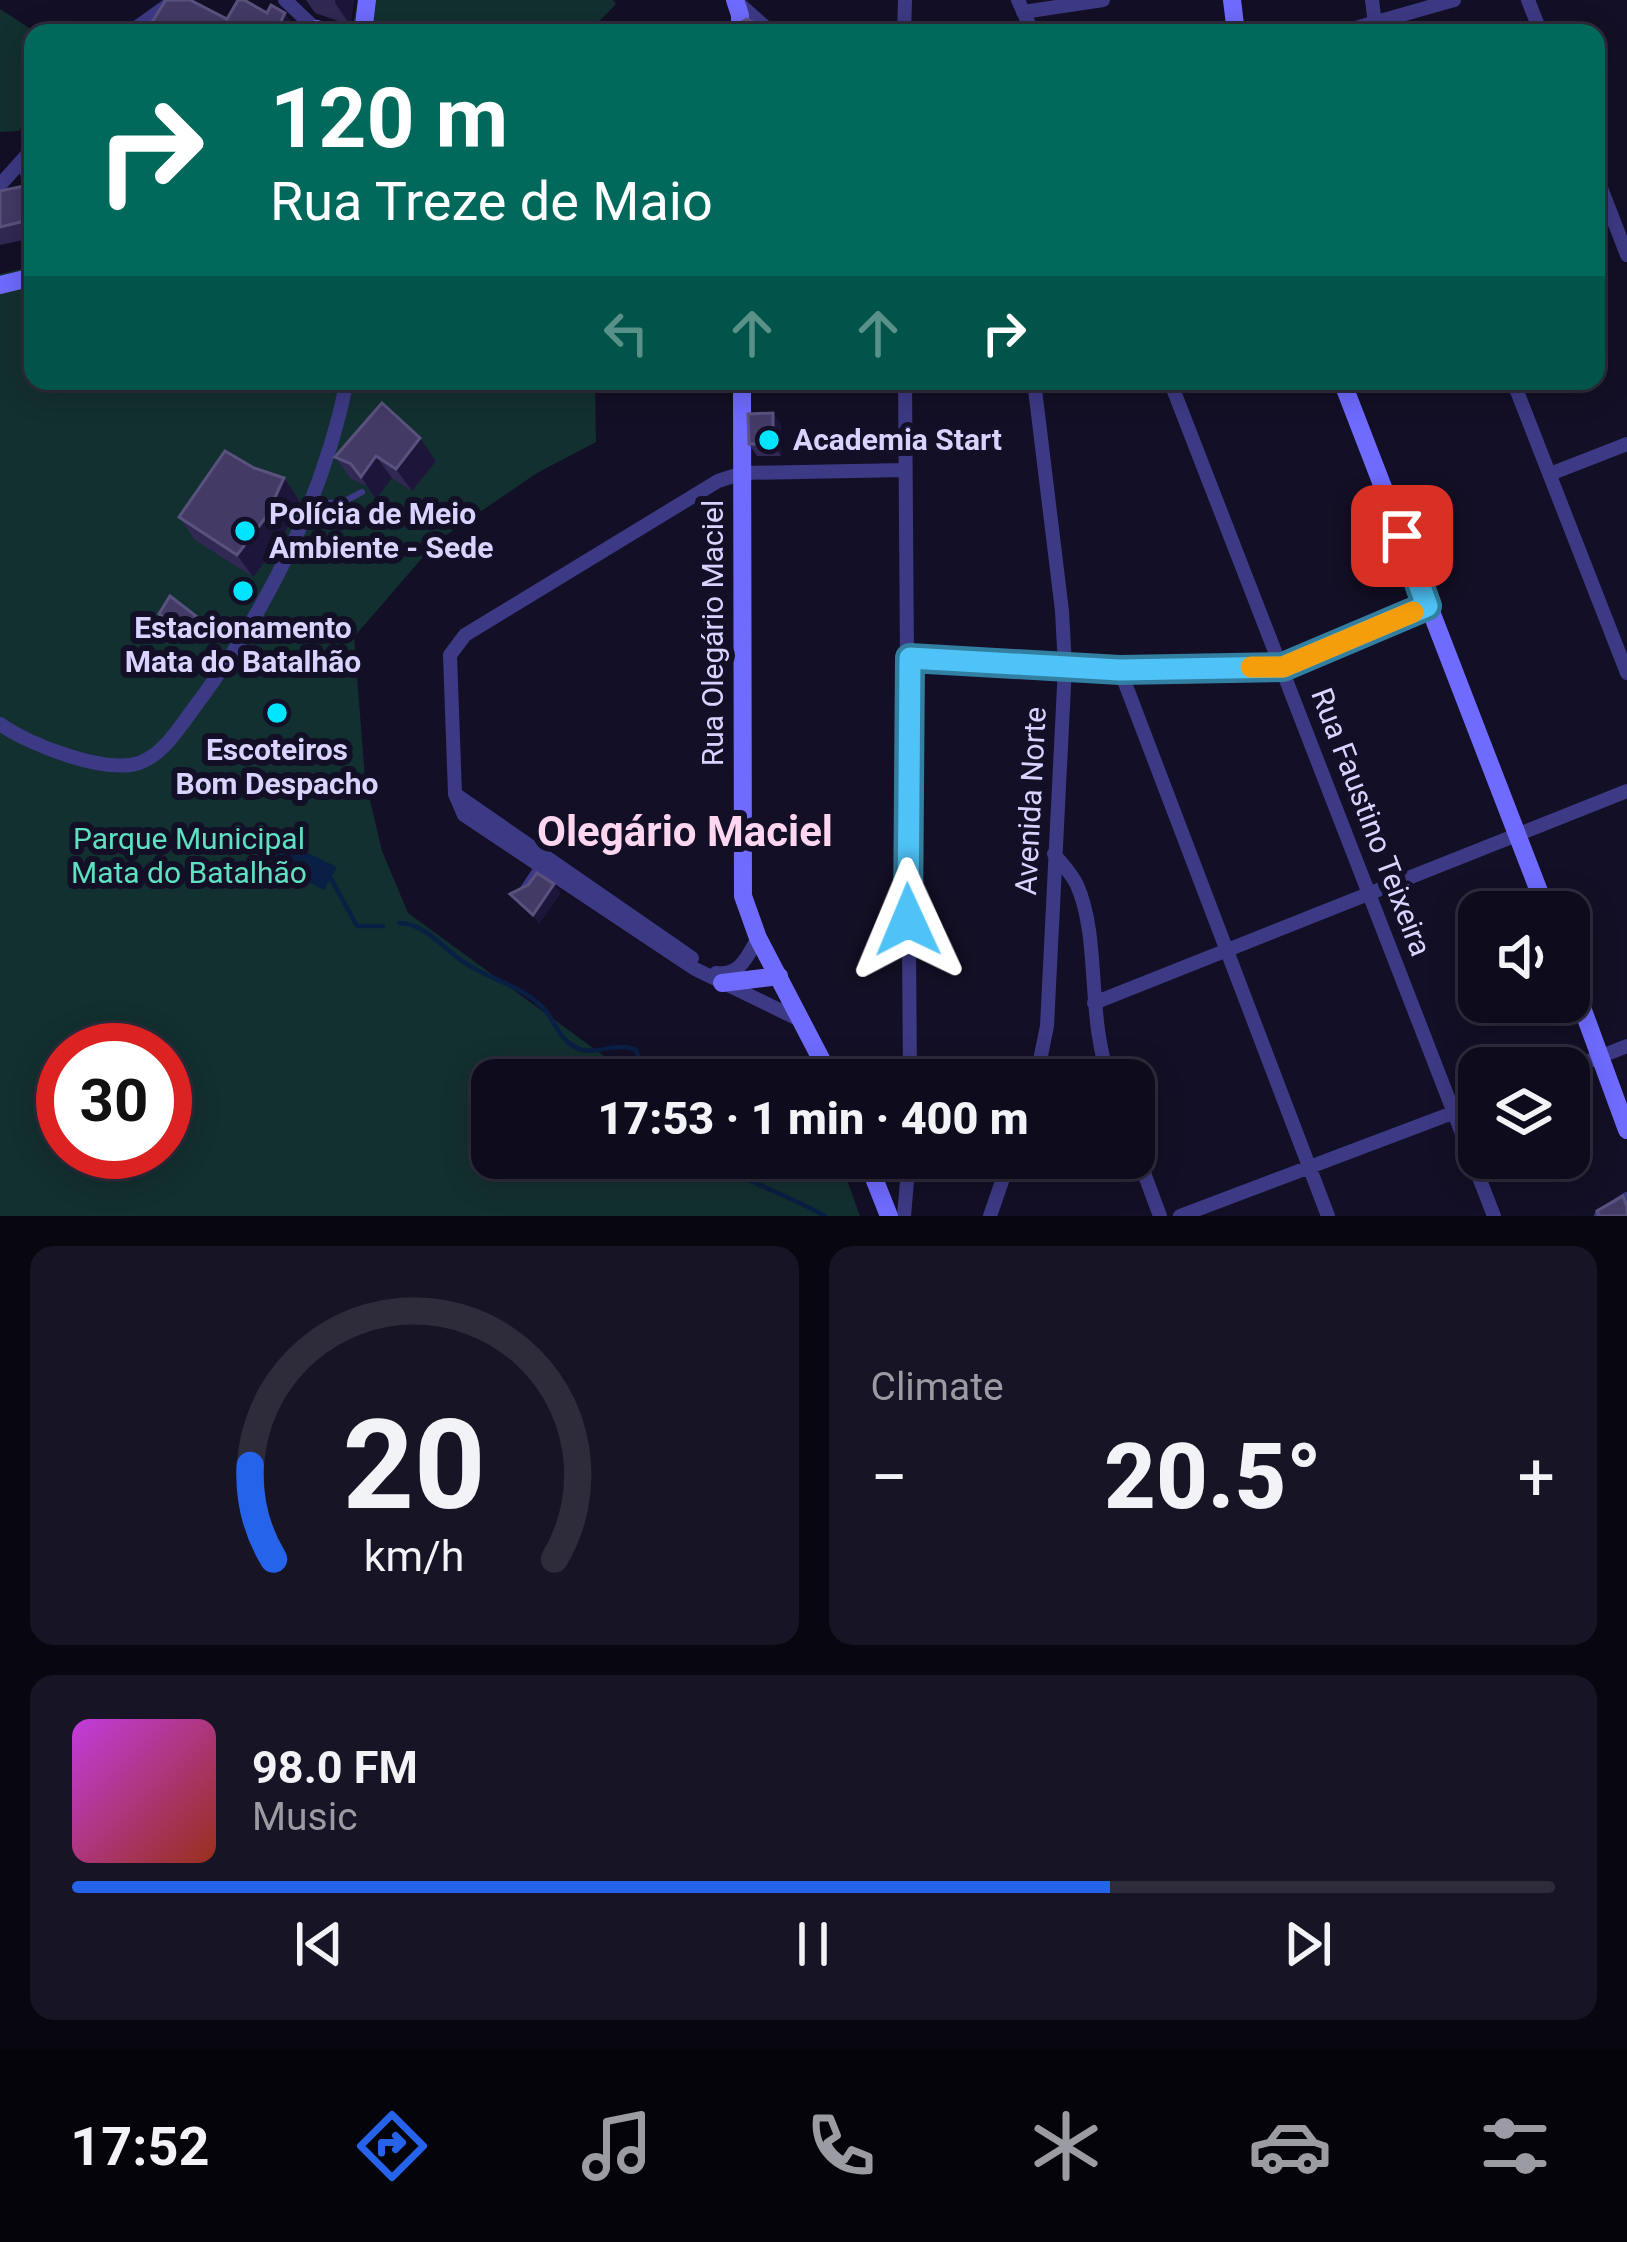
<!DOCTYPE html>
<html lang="en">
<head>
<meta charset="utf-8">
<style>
	body { margin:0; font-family:Roboto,sans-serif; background:#171425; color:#f1f3f6; height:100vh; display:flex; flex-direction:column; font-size:45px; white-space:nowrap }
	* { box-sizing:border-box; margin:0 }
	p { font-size:39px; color:#9b9ba3 }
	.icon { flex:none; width:66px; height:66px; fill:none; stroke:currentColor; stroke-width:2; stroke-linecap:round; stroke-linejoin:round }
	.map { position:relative; height:1216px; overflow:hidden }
	.side { display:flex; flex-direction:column; gap:30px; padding:30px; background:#08060f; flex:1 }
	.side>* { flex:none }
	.hud { position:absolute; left:24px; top:24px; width:1581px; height:366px; border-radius:24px; box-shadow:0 6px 30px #0003,0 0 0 3px #2e2b3b; background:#00695c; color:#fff; overflow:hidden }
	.controls { position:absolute; left:1458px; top:891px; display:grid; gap:24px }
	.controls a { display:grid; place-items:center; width:132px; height:132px; border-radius:24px; background:#0e0b1c; box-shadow:0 6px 30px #0003,0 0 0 3px #2e2b3b; font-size:60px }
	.speed { position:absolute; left:36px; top:1023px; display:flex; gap:24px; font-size:60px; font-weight:700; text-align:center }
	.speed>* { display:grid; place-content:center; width:156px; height:156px; border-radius:50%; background:#0e0b1c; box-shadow:0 6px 30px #0003,0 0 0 3px #2e2b3b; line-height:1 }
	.speed .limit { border:18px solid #d22; background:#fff; color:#111 }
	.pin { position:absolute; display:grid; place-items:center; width:102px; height:102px; color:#fff; margin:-51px; border-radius:24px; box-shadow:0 6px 18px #0006 }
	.me { position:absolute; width:132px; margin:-66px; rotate:359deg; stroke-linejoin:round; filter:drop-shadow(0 0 9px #0008) }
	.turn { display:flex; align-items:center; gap:42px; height:252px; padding:0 48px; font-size:54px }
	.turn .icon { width:156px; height:156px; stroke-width:2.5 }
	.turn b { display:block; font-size:84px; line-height:102px }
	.lanes { display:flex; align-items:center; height:114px; padding:0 48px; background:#0003; justify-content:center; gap:60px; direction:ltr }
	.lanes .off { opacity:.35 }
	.big { font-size:90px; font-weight:800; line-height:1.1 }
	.side .card { flex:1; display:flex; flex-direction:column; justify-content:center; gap:18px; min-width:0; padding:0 42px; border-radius:24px; background:#171425 }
	.side .dial { align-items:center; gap:0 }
	.dial svg { height:312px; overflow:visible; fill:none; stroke:#2e2b3b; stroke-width:7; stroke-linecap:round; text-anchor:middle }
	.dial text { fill:#f1f3f6; stroke:none }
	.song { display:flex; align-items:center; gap:36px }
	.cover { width:144px; height:144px; border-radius:18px; background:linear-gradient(135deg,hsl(290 70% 55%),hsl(10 70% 35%)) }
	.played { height:12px; border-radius:6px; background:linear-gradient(90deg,#2563eb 70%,#2e2b3b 70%) }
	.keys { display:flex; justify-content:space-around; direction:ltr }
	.heat { display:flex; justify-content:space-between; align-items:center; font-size:66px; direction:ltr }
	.side .tiles { flex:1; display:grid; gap:30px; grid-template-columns:1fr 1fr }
	.card:last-child { grid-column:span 2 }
	.trip { position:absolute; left:471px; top:1059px; width:684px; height:120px; border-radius:24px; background:#0e0b1c; box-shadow:0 6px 30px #0003,0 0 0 3px #2e2b3b; font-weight:800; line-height:120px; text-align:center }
	.tabs { display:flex; height:192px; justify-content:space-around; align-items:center; background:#06040b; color:#9b9ba3 }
	.tabs .icon { width:84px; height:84px }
	.tabs .on { color:#2563eb }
	.tabs b { font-size:54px; color:#f1f3f6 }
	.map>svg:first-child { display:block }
	.green { fill:#12302f; fill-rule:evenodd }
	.water { fill:#0a1f44 }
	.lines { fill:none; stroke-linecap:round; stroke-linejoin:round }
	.stream { stroke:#0a1f44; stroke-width:4.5 }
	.lane { stroke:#3d3a85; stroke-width:6 }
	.street { stroke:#3d3a85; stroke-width:14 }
	.secondary { stroke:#6f6bff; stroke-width:18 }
	.wall { fill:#312854 }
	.shaded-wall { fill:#1d163a }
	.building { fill:#433a66; stroke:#5a527e; stroke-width:3 }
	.route-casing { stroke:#337fa1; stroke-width:30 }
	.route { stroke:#4fc3f7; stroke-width:21 }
	.slow { stroke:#f59e0b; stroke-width:21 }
	.poi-dot { fill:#00e5ff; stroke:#130f26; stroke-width:4.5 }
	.labels { text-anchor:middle; stroke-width:12; stroke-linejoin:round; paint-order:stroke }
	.poi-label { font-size:30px; font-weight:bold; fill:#d9d4ff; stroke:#130f26; text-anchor:start }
	.street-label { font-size:30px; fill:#d9d4ff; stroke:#130f26 }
	.park-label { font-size:30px; fill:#5fe0c0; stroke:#130f26 }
	.district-label { font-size:42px; font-weight:bold; fill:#ffd6f0; stroke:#130f26 }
</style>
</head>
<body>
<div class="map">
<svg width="1627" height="1216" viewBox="0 0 1627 1216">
	<rect width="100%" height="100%" fill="#130f26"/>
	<!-- green -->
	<path class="green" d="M358 0H613L616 4 588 33H344L345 24 353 25Z
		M0 9 37 33H33V111L19 131 0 132Z
		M33 266V381H595L596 442 537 473 436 542 354 637 365 779 382 851 408 913 637 1080H492V1158H745L765 1172 786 1158H839L860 1216H0V274ZM63 1050H165V1152H63Z"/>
	<!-- water -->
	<path class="water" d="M291 845 337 867 324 890 282 868Z"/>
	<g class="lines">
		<!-- stream -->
		<path class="stream" d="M265 846 292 860
			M330 877 357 926H383
			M399 923C424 923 442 947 462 961 487 979 522 985 544 1009 554 1020 559 1038 573 1046 593 1059 615 1040 636 1050L644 1073 653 1080
			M715 1158C745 1184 790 1195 825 1216"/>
		<!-- lane -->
		<path class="lane" d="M308 504 343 502 362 492
			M520 893 538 866"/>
		<!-- street -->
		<path class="street" d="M285 0 320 33
			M1018 0 1033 33
			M1372 0 1376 33
			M1528 0 1541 33
			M736 1 772 33
			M1023 12 1103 0
			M129 33 175 0
			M904 33 905 0
			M1338 33 1454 0
			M33 144C25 157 22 172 33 183
			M1596 175 1627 255
			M0 185 26 156
			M905 381C905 614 910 847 910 1080
			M1034 381 1062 611 1065 666 1047 1026 1036 1080
			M1170 381 1494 1216
			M1513 381 1627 673
			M1550 474 1627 444
			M910 658 1120 670 1283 667 1427 606
			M1120 670 1328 1216
			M0 724C29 745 105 774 139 763 162 755 177 731 191 712 264 616 323 500 347 381
			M455 794 692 958
			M1054 854C1062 864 1072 874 1077 885 1101 940 1086 1017 1110 1080
			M716 973C740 976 747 957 758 938
			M1094 1003 1627 791
			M802 1021 695 969 464 815 455 794 450 655 465 635 718 481 743 473 905 470
			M1569 1069 1627 1046
			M1134 1146 1160 1216
			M904 1216 909 1158
			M990 1216 1010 1158
			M1180 1216 1479 1103
			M1601 1216 1627 1199"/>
		<!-- secondary -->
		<path class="secondary" d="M735 0 740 15V33
			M1232 0 1236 33
			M317 29 327 33
			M363 33 367 0
			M0 285 33 277
			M742 381 743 896 758 938 832 1080
			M1342 381 1547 912
			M1569 972 1627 1130
			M722 983 779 976
			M866 1158 889 1216"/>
	</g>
	<!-- wall -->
	<path class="wall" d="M306 0H354L350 25 315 13Z
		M33 184V238L0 245V191Z
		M382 403 436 461 412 491 392 478 376 499 367 486 351 479 335 457Z
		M781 424V456H757L749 444Z
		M254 468 284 478 299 500 282 540 253 577 195 540 179 517Z
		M159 614 204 628 192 644 167 625Z"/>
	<!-- shaded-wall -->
	<path class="shaded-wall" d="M335 0H354L350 25 335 3Z
		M285 13 297 30 281 21Z
		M773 413 781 424V456L773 444Z
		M420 438 436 461 412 491 396 469Z
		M376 456 392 478 376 499 361 477Z
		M284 478 299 500 282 540 253 577 237 555Z
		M196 616 204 628 192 644 184 633Z
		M554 884 561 893 539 924 533 915Z"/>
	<!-- building -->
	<path class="building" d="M166 0H190L227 19 238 0H244L267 13 271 5 285 13 281 21 302 33H145Z
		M747 19 763 27 768 33H741L740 23Z
		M33 184V219L0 227V191Z
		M382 403 420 438 396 469 376 456 361 477 351 464 335 457Z
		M773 413V444H749L748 414Z
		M225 451 254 468 284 478 266 517 237 555 179 517Z
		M170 596 196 616 184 633 159 614Z
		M537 873 554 884 533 915 510 894 528 885Z
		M1623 1196 1627 1207V1216H1599L1597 1211Z"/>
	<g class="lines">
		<defs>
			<path id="route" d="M908 920 910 658 1120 670 1283 667 1427 606 1402 536"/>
		</defs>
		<!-- route casing -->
		<use href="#route" class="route-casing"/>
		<!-- route -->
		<use href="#route" class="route"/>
		<!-- slow -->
		<path class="slow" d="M1251 667H1283L1413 612"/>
	</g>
	<!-- markers -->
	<g class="poi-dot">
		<circle cx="769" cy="440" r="12"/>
		<circle cx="245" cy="531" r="12"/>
		<circle cx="243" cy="591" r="12"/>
		<circle cx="277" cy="713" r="12"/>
	</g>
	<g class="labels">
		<!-- poi labels -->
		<g class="poi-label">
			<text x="793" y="450">Academia Start</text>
			<text x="269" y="524">Polícia de Meio<tspan x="269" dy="34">Ambiente - Sede</tspan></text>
			<text x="243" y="638" text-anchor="middle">Estacionamento<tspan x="243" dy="34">Mata do Batalhão</tspan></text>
			<text x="277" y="760" text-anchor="middle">Escoteiros<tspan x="277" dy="34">Bom Despacho</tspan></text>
		</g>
		<!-- street labels -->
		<g class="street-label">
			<text transform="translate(713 633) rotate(-90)" y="10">Rua Olegário Maciel</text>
			<text transform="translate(1031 801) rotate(-87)" y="10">Avenida Norte</text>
			<text transform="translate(1371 822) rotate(69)" y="10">Rua Faustino Teixeira</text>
		</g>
		<!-- park labels -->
		<g class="park-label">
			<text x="189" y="849">Parque Municipal<tspan x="189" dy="34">Mata do Batalhão</tspan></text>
		</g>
		<!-- district labels -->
		<g class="district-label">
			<text x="685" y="846">Olegário Maciel</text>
		</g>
	</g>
</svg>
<div class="controls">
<a><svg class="icon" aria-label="sound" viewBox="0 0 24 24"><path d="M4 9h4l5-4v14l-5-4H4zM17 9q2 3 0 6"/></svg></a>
<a><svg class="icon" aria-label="layers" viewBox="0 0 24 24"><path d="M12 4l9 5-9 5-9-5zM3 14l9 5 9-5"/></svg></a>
</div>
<div class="speed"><div class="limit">30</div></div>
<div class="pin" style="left:1402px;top:536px;background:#d93025"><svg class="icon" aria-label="arrive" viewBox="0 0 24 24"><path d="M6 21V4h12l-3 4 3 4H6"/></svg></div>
<svg class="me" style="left:908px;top:920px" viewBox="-20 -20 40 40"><path d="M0-17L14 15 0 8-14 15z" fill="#4fc3f7" stroke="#fff" stroke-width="4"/></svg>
<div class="trip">17:53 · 1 min · 400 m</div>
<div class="hud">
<div class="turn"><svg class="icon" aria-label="right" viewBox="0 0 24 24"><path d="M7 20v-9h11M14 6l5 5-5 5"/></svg><div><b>120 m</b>Rua Treze de Maio</div></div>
<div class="lanes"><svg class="icon off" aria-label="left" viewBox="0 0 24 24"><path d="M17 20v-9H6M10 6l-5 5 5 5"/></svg><svg class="icon off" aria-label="ahead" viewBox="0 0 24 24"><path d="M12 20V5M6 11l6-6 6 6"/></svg><svg class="icon off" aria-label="ahead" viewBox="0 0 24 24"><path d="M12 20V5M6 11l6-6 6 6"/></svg><svg class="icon" aria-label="right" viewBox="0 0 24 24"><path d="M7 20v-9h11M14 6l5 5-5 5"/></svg></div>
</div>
</div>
<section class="side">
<div class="tiles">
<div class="card dial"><svg viewBox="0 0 100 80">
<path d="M14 69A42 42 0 1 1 86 69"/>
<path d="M14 69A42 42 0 0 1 8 45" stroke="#2563eb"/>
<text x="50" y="56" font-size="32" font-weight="700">20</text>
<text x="50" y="72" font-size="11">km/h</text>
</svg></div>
<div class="card"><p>Climate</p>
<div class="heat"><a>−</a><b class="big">20.5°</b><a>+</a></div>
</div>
<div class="card">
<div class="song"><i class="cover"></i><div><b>98.0 FM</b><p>Music</p></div></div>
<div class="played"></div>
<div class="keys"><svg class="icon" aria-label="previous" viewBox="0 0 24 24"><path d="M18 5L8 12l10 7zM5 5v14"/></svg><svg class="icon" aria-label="pause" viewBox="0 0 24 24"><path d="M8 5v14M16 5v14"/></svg><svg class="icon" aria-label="next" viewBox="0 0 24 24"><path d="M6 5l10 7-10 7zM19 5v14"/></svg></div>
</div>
</div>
</section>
<nav class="tabs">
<b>17:52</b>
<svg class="icon on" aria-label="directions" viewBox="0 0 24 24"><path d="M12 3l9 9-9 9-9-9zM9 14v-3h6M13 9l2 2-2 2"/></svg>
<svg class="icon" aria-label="music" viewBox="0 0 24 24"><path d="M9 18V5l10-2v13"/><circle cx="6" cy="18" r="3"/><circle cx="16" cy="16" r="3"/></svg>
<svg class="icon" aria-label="phone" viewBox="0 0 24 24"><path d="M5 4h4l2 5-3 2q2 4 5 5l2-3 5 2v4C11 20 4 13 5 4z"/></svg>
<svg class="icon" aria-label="climate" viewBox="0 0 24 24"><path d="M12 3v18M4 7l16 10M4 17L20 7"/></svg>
<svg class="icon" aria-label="car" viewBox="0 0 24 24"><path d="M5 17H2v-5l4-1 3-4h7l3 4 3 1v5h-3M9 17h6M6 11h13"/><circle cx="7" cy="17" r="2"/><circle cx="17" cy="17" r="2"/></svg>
<svg class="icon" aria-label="filters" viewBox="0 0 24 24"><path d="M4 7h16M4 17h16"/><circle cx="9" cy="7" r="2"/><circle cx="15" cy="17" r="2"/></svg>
</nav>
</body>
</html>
